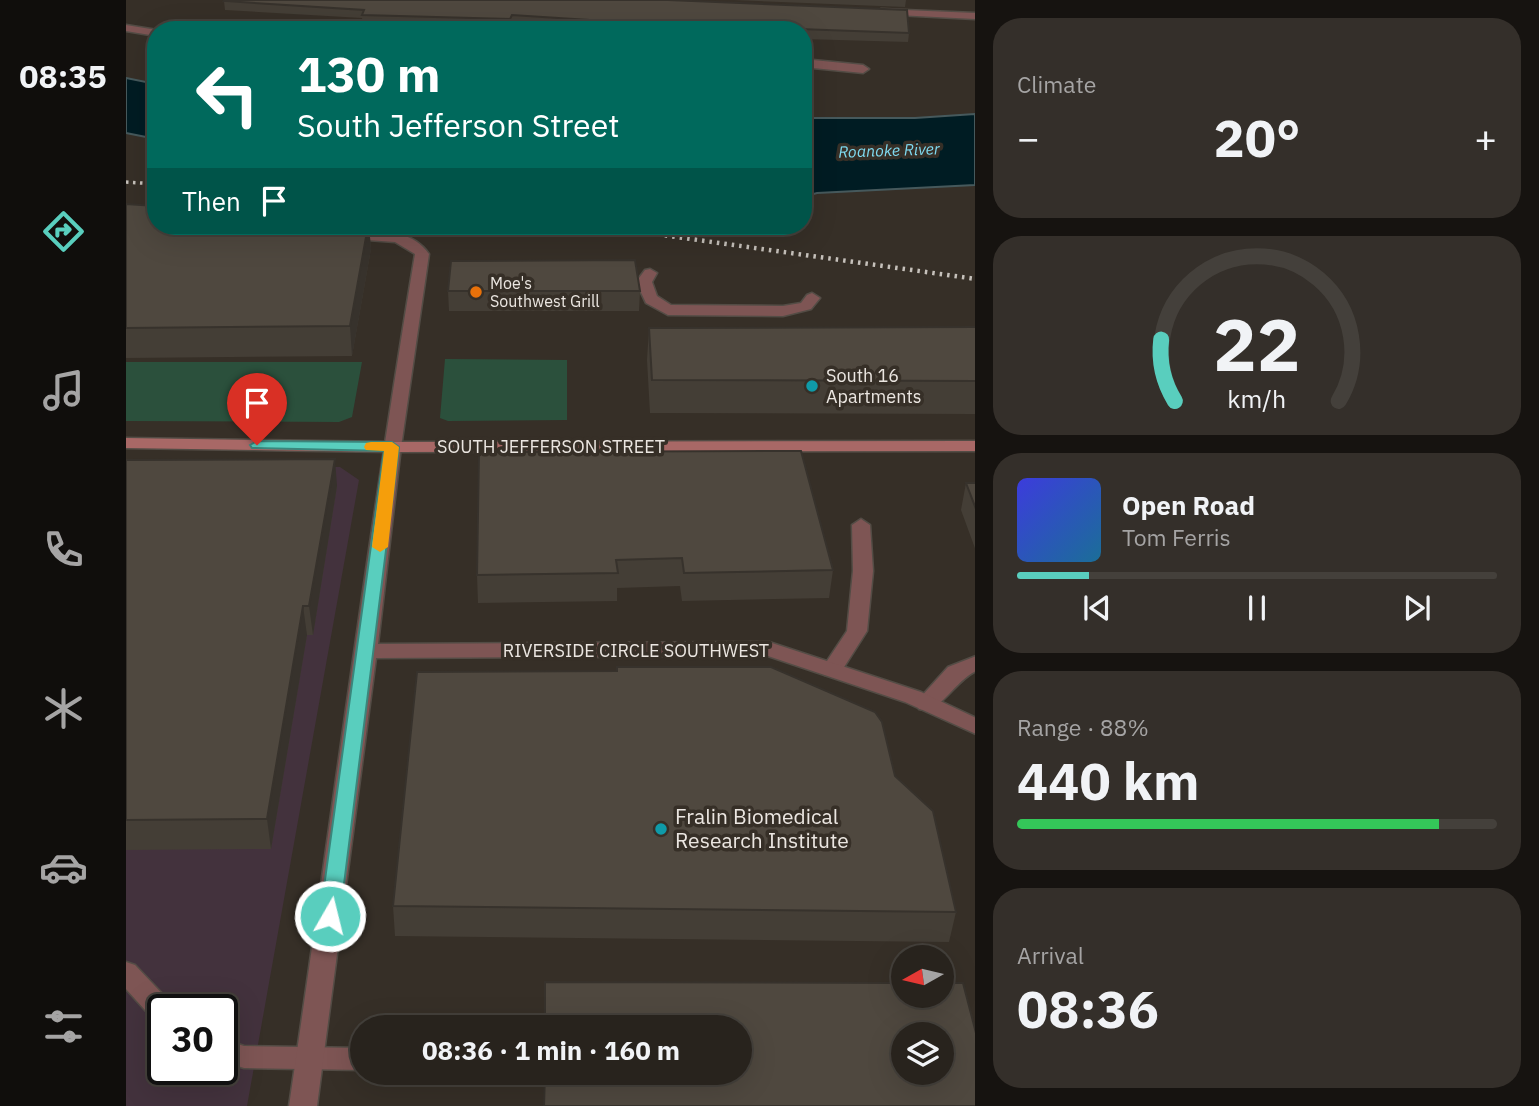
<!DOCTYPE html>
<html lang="en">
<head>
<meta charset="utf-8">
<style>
	body { margin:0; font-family:"IBM Plex Sans",sans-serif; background:#342f2a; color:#f1f3f6; height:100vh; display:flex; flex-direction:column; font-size:26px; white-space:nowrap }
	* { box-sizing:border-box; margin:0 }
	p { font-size:23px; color:#a5a4a4 }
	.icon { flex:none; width:38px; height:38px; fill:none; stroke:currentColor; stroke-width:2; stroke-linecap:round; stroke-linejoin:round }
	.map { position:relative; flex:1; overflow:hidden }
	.details { display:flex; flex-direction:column; gap:18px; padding:18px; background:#161310; width:564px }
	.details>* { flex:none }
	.banner { position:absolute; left:21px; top:21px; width:665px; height:214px; border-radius:28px; box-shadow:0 7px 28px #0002,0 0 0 2px #44403b; background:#00695c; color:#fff; overflow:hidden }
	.needle { width:46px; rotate:262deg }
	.fabs { position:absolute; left:765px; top:945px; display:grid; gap:14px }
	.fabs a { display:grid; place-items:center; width:63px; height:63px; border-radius:50%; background:#28231d; box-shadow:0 7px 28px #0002,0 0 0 2px #44403b; font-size:35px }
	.speed { position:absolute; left:21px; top:994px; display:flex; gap:14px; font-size:35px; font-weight:700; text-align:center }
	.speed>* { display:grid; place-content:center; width:91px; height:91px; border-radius:50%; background:#28231d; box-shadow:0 7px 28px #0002,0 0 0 2px #44403b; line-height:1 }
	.speed .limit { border:4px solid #111; border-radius:10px; background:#fff; color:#111 }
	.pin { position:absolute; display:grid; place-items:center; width:60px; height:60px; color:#fff; margin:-72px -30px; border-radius:50% 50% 50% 0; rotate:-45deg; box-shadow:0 0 7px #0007 }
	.pin .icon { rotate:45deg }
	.me { position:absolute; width:77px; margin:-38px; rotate:8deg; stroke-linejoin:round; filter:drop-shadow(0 0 5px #0008) }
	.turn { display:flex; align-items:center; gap:24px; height:147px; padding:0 35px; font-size:32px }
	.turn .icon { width:91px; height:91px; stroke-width:2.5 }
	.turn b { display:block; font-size:49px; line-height:60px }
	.then { display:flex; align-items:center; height:66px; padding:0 35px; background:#0003; gap:14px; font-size:26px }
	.big { font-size:52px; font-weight:700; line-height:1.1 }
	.details .card { flex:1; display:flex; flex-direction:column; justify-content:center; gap:10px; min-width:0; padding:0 24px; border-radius:28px; background:#342f2a }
	.details .dial { align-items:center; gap:0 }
	.dial svg { height:182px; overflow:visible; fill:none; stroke:#44403b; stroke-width:7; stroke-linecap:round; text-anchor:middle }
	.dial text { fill:#f1f3f6; stroke:none }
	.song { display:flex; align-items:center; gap:21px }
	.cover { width:84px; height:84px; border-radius:10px; background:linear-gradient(135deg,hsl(240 70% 55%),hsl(200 70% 35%)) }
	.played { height:7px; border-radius:4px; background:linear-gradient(90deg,#59cebe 15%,#44403b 15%) }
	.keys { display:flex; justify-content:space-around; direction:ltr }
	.heat { display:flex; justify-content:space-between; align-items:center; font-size:38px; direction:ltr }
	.charge { height:10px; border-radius:5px; background:linear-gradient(90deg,#34c759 88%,#44403b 0) }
	.trip { position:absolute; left:224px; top:1015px; width:402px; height:70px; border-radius:35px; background:#28231d; box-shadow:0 7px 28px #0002,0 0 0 2px #44403b; font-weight:700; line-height:70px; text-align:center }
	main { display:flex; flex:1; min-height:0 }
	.tab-bar { display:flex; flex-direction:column; width:126px; justify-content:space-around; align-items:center; background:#100e0c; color:#a5a4a4 }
	.tab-bar .icon { width:49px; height:49px }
	.tab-bar .on { color:#59cebe }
	.tab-bar b { font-size:32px; color:#f1f3f6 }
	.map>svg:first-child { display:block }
	.education { fill:#43323d; fill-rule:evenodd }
	.green { fill:#2b503c }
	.water { fill:#001c23; stroke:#46595c; stroke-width:2 }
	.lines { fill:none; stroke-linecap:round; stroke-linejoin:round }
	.service-casing { stroke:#534c45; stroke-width:3 }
	.minor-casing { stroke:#534c45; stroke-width:3 }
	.secondary-casing { stroke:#534c45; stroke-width:3 }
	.service { fill:#7e5554; fill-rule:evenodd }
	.minor { fill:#7e5554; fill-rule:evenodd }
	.secondary { fill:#a86866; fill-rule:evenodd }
	.rail-far1 { stroke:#c6c1bb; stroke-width:3.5; stroke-dasharray:2.5 4.5; stroke-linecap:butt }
	.rail { stroke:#c6c1bb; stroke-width:4.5; stroke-dasharray:2.5 5; stroke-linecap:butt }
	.wall { fill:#443e36 }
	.shaded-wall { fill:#37322c }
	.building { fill:#4f483f; stroke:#37322c; stroke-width:2; fill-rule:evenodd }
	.route { fill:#59cebe; stroke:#3a867c; stroke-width:2 }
	.slow { fill:#f59e0b }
	.food-dot { fill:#e8710a; stroke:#362f27; stroke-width:2.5 }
	.culture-dot { fill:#0f9aa8; stroke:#362f27; stroke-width:2.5 }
	.labels { text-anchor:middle; stroke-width:7; stroke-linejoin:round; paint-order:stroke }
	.far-water-label { font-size:16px; font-style:italic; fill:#7fdaf0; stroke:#362f27 }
	.far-poi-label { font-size:16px; fill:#ebe6e1; stroke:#362f27; text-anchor:start }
	.poi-label { font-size:18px; fill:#ebe6e1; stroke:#362f27; text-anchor:start }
	.street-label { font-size:18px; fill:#ebe6e1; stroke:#362f27 }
	.near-poi-label { font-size:21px; fill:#ebe6e1; stroke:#362f27; text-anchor:start }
</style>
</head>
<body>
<main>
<nav class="tab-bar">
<b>08:35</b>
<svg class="icon on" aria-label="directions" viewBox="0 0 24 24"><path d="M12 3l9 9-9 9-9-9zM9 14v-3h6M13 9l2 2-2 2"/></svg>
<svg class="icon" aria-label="music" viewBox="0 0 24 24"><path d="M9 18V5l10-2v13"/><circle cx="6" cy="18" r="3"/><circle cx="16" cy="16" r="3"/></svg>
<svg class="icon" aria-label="phone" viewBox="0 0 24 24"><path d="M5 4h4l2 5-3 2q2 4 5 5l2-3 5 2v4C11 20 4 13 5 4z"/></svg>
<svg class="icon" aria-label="climate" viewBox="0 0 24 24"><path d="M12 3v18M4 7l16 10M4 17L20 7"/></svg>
<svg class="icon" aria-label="car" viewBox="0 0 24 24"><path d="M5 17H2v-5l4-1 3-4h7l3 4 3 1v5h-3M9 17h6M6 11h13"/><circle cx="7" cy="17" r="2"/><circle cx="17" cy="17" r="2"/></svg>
<svg class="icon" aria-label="filters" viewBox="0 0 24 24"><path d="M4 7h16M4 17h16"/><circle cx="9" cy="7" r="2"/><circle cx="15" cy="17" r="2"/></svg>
</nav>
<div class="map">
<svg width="850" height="1106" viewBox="0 0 850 1106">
	<rect width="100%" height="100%" fill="#362f27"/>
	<!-- education -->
	<path class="education" d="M0 467H214L233 480 121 1106H0ZM37 1010H96V1069H37Z"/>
	<!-- green -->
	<path class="green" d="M319 359 441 360V420L322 421 314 418Z
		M0 362H236L226 417 213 422 0 421Z"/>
	<!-- water -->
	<path class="water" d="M0 78 30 84V139L0 133Z
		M849 114V185L691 193 677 197V118H789Z"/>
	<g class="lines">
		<defs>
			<path id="service" d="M0 25 31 30 30 36 0 31Z
				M677 59 737 65 743 69 737 73 677 67Z
				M524 269 531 273 526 282 531 296 545 305 657 306 675 303 681 295 686 293 694 298 685 309 657 316 542 315 520 303 510 282 519 270Z
				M735 519 744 525 747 571 741 631 713 675H699L695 670 721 631 727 571 726 525Z
				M850 656V671C828 681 814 715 793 709L790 704 793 699 822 667Z
				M0 962 9 965 46 1004 49 1010H37V1023L28 1020 0 989Z
				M96 1039 118 1046 236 1048V1070L118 1068 96 1061Z"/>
			<path id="minor" d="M755 9 850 13V19L751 14 750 12Z
				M219 231C249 231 284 227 303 254L275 447 252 644 643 642 795 692 850 718V734L779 702 642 656 250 658 191 1106H163C205 822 242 537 289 254L269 242 214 238 212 235Z"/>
			<path id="secondary" d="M0 438 266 442 850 441V451L266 452 0 448Z"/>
		</defs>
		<!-- service casing -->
		<use href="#service" class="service-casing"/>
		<!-- minor casing -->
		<use href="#minor" class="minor-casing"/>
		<!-- secondary casing -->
		<use href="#secondary" class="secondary-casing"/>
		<!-- service -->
		<use href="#service" class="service"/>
		<!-- minor -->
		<use href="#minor" class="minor"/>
		<!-- secondary -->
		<use href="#secondary" class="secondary"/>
		<!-- rail-far1 -->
		<path class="rail-far1" d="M0 182 30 184"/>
		<!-- rail -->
		<path class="rail" d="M472 226 850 279"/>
	</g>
	<!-- wall -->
	<path class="wall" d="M607 0H780L779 7Z
		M98 1 783 33 782 42 677 39V30H481L386 24 385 28 237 24 236 18 99 10Z
		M0 204 30 226H243L245 249 226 356 0 358Z
		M322 291H514L513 311H323Z
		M850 327V414L524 413 521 360 523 328Z
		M353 452 707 570 703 598 556 601 554 586 491 588V601L352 603 351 575Z
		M0 460 211 486 187 635H181L145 849 0 850Z
		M840 483H850V551L835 510Z
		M769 776 830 912 823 942 269 936 267 906Z"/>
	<!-- shaded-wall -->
	<path class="shaded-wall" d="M242 226H243L245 249 226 356 224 326Z
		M209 459 211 486 187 635 183 606Z
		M177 606 181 635 145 849 141 819Z"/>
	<!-- building -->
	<path class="building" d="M99 0H542L781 10 783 33 673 29 628 30 525 24 524 27 493 25 494 22 386 15 384 19 236 15 238 10 98 1Z
		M0 204 30 206V226H242L224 326 0 328Z
		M509 260 514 291H322L325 261Z
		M850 327V381L526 380 523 328Z
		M675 451 707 570 558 573 556 558 490 560 492 573 351 575 353 452Z
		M209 459 183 606H177L141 819 0 820V460Z
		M840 483H850V509Z
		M491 667H645L749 712 756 722 769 776 807 811 830 912 267 906 291 672 491 671Z
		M419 982 777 983V996H816V983H837L850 1033V1106H418L419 1073H614V1027H419ZM777 1034H816V1073H777Z"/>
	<!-- route -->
	<path class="route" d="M131 441 266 442 273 447 214 916 211 921 204 924 197 921 194 916 258 451 126 448 124 445Z"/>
	<!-- slow -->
	<path class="slow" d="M245 442H266L273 447 262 547 254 552 246 547 258 451 240 450 238 447 240 443Z"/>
	<!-- markers -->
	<circle class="food-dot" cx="350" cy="292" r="7"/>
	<g class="culture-dot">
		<circle cx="686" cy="386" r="7"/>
		<circle cx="535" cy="829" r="7"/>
	</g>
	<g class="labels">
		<!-- far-water labels -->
		<g class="far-water-label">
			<text transform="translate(763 150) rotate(-2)" y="6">Roanoke River</text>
		</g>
		<!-- far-poi labels -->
		<g class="far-poi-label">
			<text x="364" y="289">Moe's<tspan x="364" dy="18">Southwest Grill</tspan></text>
		</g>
		<!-- poi labels -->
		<g class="poi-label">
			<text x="700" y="382">South 16<tspan x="700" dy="21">Apartments</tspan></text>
		</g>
		<!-- street labels -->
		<g class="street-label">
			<text x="425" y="453">SOUTH JEFFERSON STREET</text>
			<text x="510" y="657">RIVERSIDE CIRCLE SOUTHWEST</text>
		</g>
		<!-- near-poi labels -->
		<g class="near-poi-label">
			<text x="549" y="824">Fralin Biomedical<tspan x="549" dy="24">Research Institute</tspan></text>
		</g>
	</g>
</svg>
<div class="fabs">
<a><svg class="needle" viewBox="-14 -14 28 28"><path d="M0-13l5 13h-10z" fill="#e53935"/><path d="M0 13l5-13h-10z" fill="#a5a4a4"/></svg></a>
<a><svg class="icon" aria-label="layers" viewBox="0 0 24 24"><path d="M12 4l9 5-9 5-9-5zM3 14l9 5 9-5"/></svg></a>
</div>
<div class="speed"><div class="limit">30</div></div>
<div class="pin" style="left:131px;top:445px;background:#d93025"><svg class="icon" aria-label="arrive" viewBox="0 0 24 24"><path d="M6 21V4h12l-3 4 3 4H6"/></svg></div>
<svg class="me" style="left:204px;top:916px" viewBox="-20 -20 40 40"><circle r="17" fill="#59cebe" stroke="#fff" stroke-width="3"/><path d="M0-11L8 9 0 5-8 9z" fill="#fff"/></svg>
<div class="trip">08:36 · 1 min · 160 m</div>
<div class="banner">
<div class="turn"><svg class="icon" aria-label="left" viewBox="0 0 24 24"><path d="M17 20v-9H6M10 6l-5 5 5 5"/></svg><div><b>130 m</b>South Jefferson Street</div></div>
<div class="then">Then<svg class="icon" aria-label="arrive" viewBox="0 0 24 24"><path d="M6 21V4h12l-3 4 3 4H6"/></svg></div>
</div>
</div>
<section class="details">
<div class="card"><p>Climate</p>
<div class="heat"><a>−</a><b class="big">20°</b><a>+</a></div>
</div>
<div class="card dial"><svg viewBox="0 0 100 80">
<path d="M14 69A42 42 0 1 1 86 69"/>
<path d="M14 69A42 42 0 0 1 8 42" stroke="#59cebe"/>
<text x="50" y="56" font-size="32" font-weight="700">22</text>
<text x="50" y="72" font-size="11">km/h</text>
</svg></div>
<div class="card">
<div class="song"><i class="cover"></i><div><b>Open Road</b><p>Tom Ferris</p></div></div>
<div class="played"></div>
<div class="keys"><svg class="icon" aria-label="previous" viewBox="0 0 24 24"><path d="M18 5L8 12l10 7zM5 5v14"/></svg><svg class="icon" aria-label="pause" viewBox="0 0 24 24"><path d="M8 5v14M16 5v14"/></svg><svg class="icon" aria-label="next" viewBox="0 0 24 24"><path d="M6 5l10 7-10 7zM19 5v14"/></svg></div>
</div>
<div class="card"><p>Range · 88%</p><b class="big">440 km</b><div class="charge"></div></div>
<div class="card"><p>Arrival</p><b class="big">08:36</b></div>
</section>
</main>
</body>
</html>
